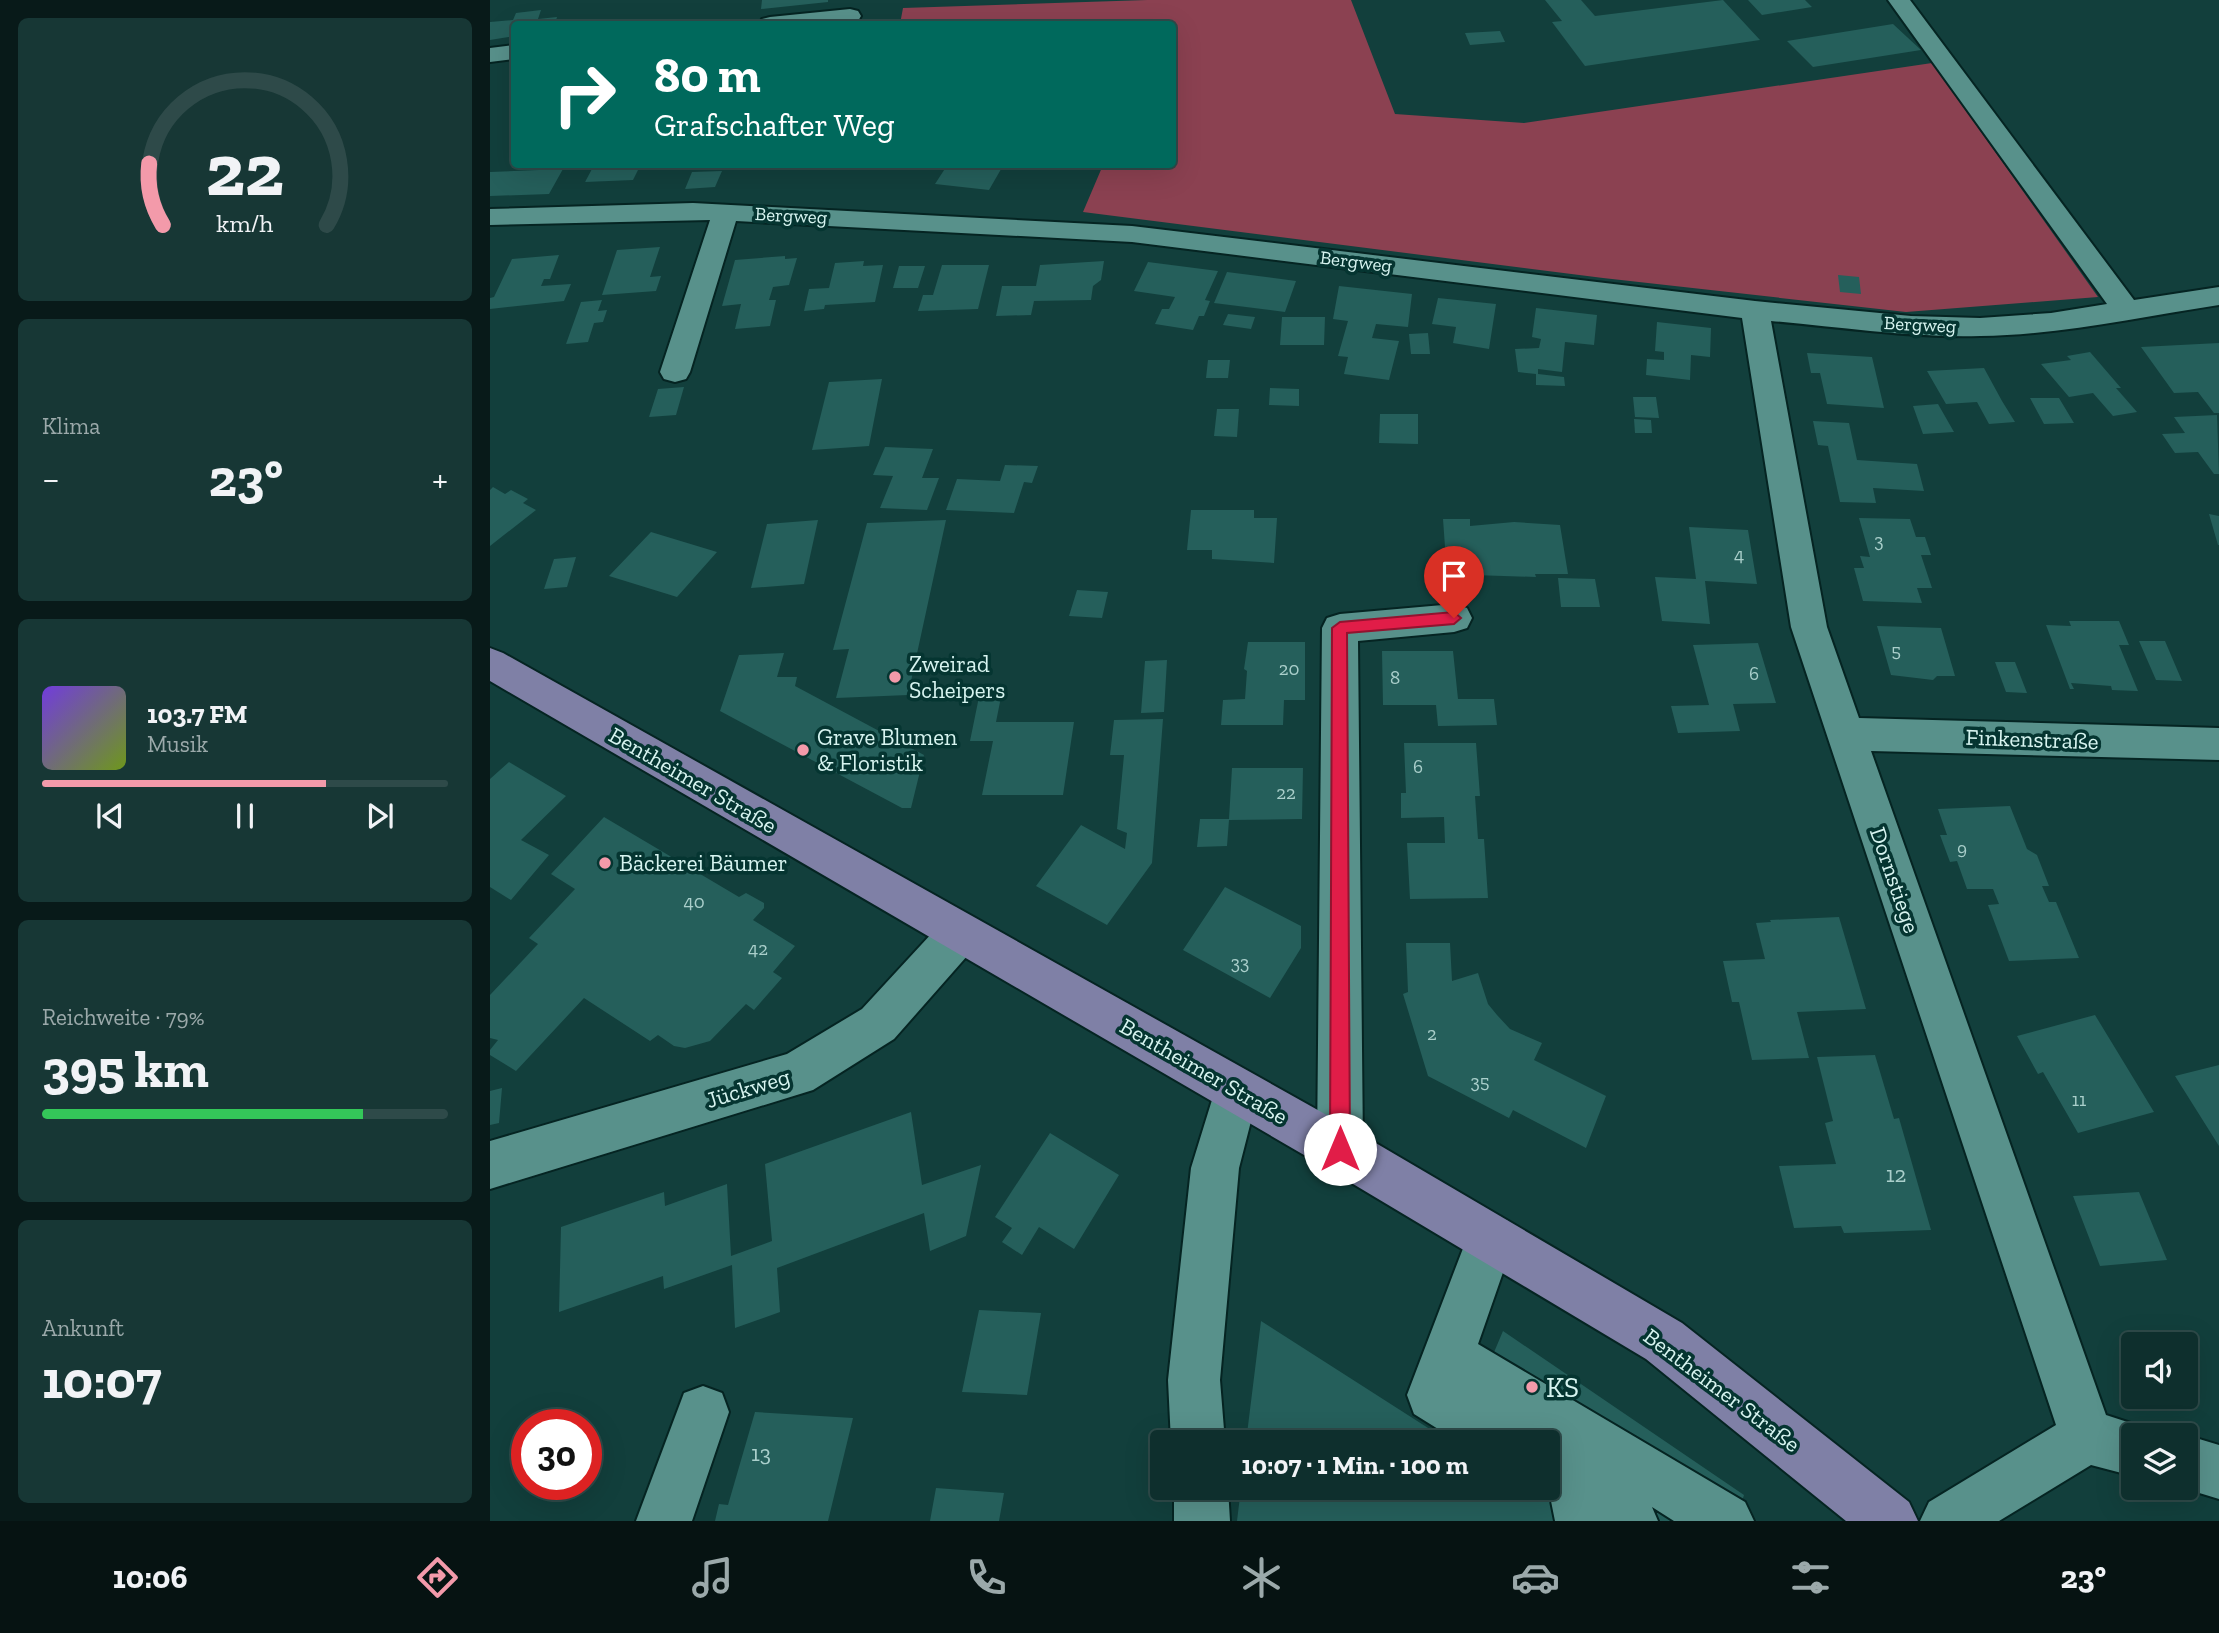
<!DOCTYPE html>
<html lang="de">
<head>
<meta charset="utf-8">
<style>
	body { margin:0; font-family:"Zilla Slab",serif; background:#173735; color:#f1f3f6; height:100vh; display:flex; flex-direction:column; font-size:26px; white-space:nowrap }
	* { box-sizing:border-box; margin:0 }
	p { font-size:23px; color:#9ba9aa }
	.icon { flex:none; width:38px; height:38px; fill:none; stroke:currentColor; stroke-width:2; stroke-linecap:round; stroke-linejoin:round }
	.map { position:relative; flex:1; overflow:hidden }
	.panel { display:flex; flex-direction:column; gap:18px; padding:18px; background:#081a19; width:490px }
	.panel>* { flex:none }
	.banner { position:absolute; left:21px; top:21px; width:665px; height:147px; border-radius:7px; box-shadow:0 7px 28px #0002,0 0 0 2px #2e4a49; background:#00695c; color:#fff; overflow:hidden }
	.controls { position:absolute; left:1631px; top:1332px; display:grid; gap:14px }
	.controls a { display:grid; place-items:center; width:77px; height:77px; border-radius:7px; background:#0e2f2d; box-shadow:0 7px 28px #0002,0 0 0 2px #2e4a49; font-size:35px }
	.speed { position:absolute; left:21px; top:1409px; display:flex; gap:14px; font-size:35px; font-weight:700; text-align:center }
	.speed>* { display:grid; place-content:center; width:91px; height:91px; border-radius:50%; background:#0e2f2d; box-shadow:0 7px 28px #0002,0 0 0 2px #2e4a49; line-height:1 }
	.speed .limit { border:10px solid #d22; background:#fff; color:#111 }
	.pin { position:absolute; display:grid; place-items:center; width:60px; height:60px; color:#fff; margin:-72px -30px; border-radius:50% 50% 50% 0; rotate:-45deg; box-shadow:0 0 7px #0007 }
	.pin .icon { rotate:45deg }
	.me { position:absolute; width:77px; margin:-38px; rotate:0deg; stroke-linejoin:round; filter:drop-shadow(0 0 5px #0008) }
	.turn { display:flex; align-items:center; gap:24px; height:147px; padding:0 28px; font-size:32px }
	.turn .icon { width:91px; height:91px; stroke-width:2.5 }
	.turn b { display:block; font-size:49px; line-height:60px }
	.big { font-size:52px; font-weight:800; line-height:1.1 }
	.panel .card { flex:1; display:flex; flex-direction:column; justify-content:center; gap:10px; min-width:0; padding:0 24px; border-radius:10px; background:#173735 }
	.panel .dial { align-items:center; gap:0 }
	.dial svg { height:182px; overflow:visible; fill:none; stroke:#2e4a49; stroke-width:7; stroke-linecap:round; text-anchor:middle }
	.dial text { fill:#f1f3f6; stroke:none }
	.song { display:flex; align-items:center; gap:21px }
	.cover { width:84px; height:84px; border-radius:10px; background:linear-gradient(135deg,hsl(260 70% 55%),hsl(80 70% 35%)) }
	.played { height:7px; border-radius:4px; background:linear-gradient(90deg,#f39aaa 70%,#2e4a49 70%) }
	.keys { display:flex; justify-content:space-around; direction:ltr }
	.heat { display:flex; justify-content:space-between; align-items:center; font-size:38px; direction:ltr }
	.charge { height:10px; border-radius:5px; background:linear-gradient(90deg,#34c759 79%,#2e4a49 0) }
	.trip { position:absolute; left:660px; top:1430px; width:410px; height:70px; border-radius:7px; background:#0e2f2d; box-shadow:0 7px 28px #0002,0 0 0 2px #2e4a49; font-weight:800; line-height:70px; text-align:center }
	.dock { display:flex; height:112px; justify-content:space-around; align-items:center; background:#061312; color:#9ba9aa }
	.dock .icon { width:49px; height:49px }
	.dock .selected { color:#f39aaa }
	.dock b { font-size:32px; color:#f1f3f6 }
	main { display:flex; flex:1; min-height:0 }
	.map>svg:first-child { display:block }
	.green { fill:#8b4151 }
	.building { fill:#255f5b }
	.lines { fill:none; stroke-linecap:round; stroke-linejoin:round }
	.minor-casing { stroke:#052422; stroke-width:4 }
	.major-casing { stroke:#052422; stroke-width:4 }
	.minor { fill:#58918b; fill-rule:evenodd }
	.major { fill:#7f80a6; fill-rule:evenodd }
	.route { fill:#e11d48; stroke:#92132f; stroke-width:2 }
	.poi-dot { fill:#f39aaa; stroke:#053531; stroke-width:2.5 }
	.labels { text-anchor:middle; stroke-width:7; stroke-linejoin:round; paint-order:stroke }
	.far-street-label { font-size:19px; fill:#d7f4f0; stroke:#053531 }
	.number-label { font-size:19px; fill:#aacfcb }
	.poi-label { font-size:23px; fill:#d7f4f0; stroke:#053531; text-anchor:start }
	.street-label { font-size:23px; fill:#d7f4f0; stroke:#053531 }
	.near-number-label { font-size:23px; fill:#aacfcb }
	.near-poi-label { font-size:28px; fill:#d7f4f0; stroke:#053531; text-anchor:start }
</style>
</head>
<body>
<main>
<section class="panel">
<div class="card dial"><svg viewBox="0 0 100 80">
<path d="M14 69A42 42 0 1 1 86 69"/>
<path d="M14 69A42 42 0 0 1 8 42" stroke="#f39aaa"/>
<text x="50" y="56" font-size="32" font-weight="700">22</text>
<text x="50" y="72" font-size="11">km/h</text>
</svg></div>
<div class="card"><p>Klima</p>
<div class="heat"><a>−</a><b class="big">23°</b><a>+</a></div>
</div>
<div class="card">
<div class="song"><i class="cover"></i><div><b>103.7 FM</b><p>Musik</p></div></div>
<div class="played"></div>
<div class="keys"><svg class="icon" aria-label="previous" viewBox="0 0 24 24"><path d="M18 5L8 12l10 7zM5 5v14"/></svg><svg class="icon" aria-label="pause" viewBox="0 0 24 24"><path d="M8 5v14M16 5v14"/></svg><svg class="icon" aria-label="next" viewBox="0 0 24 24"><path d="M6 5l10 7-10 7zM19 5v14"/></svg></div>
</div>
<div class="card"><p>Reichweite · 79%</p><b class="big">395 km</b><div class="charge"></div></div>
<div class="card"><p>Ankunft</p><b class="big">10:07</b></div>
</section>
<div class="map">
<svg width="1729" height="1521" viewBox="0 0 1729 1521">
	<rect width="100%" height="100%" fill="#123f3c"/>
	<!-- green -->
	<path class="green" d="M657 0H861L905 114 1034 123 1442 63 1608 297 1416 312 1113 278 593 212 613 165 682 164V24H410L413 8Z"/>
	<!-- building -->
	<path class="building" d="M272 0H338V2L271 9Z
		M1055 0H1091L1105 16 1233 0 1270 40 1095 66 1062 22 1072 21Z
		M1258 0H1315L1322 7 1272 15Z
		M51 10 48 19 67 17 65 24H24V36L0 40V22L23 20 26 13Z
		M1403 24 1431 50 1323 67 1297 41Z
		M1010 31 1015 42 980 45 975 33Z
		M90 164H151L143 180 95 182 102 169 87 170Z
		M458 164H514L499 190 445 184Z
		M73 169 59 194 0 196V172Z
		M232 171 225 187 195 189 202 172Z
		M170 247 160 277 171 276 166 291 112 295 127 250Z
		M69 255 60 279H54L51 286 81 284 74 301 0 309V298L4 297 22 259Z
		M295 256V259L307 258 299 285 283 287 279 300H286L280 326 245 329 251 304 232 306 245 260Z
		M374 261 373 266 393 265 385 302 335 305 334 309 314 311 319 289 339 288 345 263Z
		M614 261 611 280 603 286 601 300 544 301 541 315 506 316 512 286H546L550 265Z
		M658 262 728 271 715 300 720 301 714 316H709L703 330 665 324 672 309H679L685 297 644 291Z
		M452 265H499L488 309 428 311 433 295H443Z
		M409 266H435L428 288H403Z
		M737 272 806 281 795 312 724 303Z
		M1348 275 1369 277 1371 294 1350 292Z
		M849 286 922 294 918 327 886 324 882 338 909 341 899 380 854 374 858 357 848 356 858 321 843 319Z
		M948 298 1006 304 999 349 963 343 966 327 942 324Z
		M112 300 108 311 117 310 113 322 104 323 98 342 76 344 91 302Z
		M1046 308 1107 315 1104 345 1075 342 1072 372 1048 369V374L1074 377 1075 386 1046 385V374L1028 372 1025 349 1049 348 1051 339 1042 337Z
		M738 314 765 317 761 329 733 325Z
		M792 317H835L834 345H790Z
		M1167 322 1221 328 1220 357 1201 355 1200 380 1156 375 1157 359 1174 360V352L1165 351Z
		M938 333 940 354H921L919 334Z
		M1729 343V413H1724L1708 392 1684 393 1651 347Z
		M1600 352 1631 388H1626L1647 412 1623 416 1603 393 1579 397 1551 364 1581 360 1577 356Z
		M1317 353 1382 357 1394 408 1337 404 1330 373H1321Z
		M718 360H740L738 378H716Z
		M1494 368 1512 401 1525 422 1499 424 1487 402 1456 404 1437 371Z
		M392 379 379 446 322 450 339 382Z
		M194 387 186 415 159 417 168 389Z
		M780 388 809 389V406L779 405Z
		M1143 397H1166L1169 418 1145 417Z
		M1540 398H1569L1584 423 1554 424Z
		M1448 404 1464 432 1433 434 1423 406Z
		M727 409H749L747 437 724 436Z
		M890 414H928V444L889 443Z
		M1727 415 1729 474H1724L1708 452 1685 453 1672 434 1695 433 1684 417Z
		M1144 419 1161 420 1162 433H1145Z
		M1323 421 1359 423 1367 460 1427 464 1434 491 1383 488 1386 503 1350 502 1338 446 1328 445Z
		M395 447 443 449 432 478H449L437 510 390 508 403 476 383 475Z
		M515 465 548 466 542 483 534 482 524 513 456 510 467 479 510 481Z
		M3 487 15 494 21 490 38 499 33 503 46 510 0 546V490Z
		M701 510H764V518H787L784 563 722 559V550H697Z
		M1719 514 1729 516V545H1728Z
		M1369 518 1420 519 1426 537H1435L1441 555H1431L1442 588H1427L1432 603 1373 601 1364 568H1374L1370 556 1380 557Z
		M953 519H980V526L1024 522 1070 525 1078 574H1045L1046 577 983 575 982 561H956Z
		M328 520 314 584 261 588 277 524Z
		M456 520 418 695 346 698 359 649 343 650 377 523Z
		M1199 527 1258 530 1267 584 1215 581 1220 624 1172 621 1165 577 1206 579Z
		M161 532 227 552 187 597 119 576Z
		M86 557 77 587 54 589 64 559Z
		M1068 578 1105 579 1110 607H1071Z
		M587 590 618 592 612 618 579 616Z
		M1579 621H1629L1639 645H1629L1648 691 1622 690 1621 686 1581 683 1584 689H1580L1556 625 1581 626Z
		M1387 626 1451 628 1465 676H1447L1443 680 1401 675Z
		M1649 641H1675L1692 681 1666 680Z
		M758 642H815V700H794L793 725H731L733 700 755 699 757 671 754 669Z
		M1268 643 1286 703 1243 704 1250 731 1188 733 1181 706 1219 705 1203 645Z
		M892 651H963L968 699H1004L1007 725 948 726 946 705H893Z
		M294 653 287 677H307L305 686 434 755 421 808H412L230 711 249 655Z
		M677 660 674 712 651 713 655 661Z
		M1505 662H1525L1537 693 1516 692Z
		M490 692H512L506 722H584L573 795H492L503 741H480Z
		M673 719 662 863 617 925 546 886 591 825 635 849 637 833 627 829 634 755H620L624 720Z
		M914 743H986L990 796H985L988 839H994L998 898 920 899 917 843H955L954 817 911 818V793H916Z
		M19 762 76 796 31 840 59 855 21 900 0 887V779Z
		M742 768H813L812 819 739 820 737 846 707 847 710 819H739Z
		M1520 806 1537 849 1547 855 1559 886H1552L1559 902H1566L1589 958 1519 961 1498 905 1509 904 1503 889H1477L1467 861 1460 862 1450 835H1457L1448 809Z
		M114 817 249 897 256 893 274 903V908L263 920 305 946 283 972 292 978 264 1010 256 1004 220 1041 195 1048 184 1046 168 1035 160 1041 94 998 26 1071 0 1055V1050L8 1040 0 1038V995L48 944 39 938 85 889 61 874Z
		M735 887 811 926V948L780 998 693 950Z
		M1349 917 1376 1009 1307 1012 1319 1058 1262 1060 1249 1002H1242L1233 961 1275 959 1266 923 1281 922 1280 920Z
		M916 943H960L962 981 988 973 998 1004 1007 1015 1020 1029 1052 1043 1044 1060 1116 1096 1096 1148 1023 1110 1019 1118 938 1076 913 994 918 992Z
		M1605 1015 1664 1112 1588 1133 1553 1072 1548 1074 1527 1036Z
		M1385 1055 1404 1119 1409 1118 1441 1230 1354 1233 1351 1226 1304 1228 1289 1166 1346 1164 1335 1123 1343 1121 1327 1057Z
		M1729 1065V1146L1685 1076Z
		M12 1088 9 1123 0 1125V1091Z
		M421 1112 432 1185 491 1165 476 1236 440 1251 434 1213 287 1268 290 1312 245 1328 242 1265 174 1289 173 1276 69 1312 71 1227 174 1192 175 1206 237 1184 241 1256 282 1241 275 1164Z
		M560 1133 629 1175 584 1249 549 1227 532 1255 512 1242 522 1228 505 1217Z
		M1649 1192 1677 1260 1610 1266 1583 1196Z
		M489 1310 551 1313 537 1395 472 1392Z
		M771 1321 960 1442H756Z
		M1013 1331 1254 1495 1246 1521H747L751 1488H1057V1442H966Z
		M265 1412 363 1418 338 1521H225L229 1504 238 1505Z
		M446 1488 514 1493 509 1521H440Z"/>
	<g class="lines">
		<defs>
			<path id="minor" d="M1398 0H1420L1644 300 1729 287V305C1650 317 1570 335 1490 336 1420 338 1350 327 1281 321L1337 627 1369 718 1729 728V760L1381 751 1616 1415 1662 1430 1664 1435H1643V1476L1601 1465 1509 1521H1430L1439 1502 1566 1425 1301 627 1252 318 642 242 246 221 200 372 196 379 185 382 174 379 170 372 220 220 0 225V209L203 203 642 226 1265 301 1421 316 1490 318 1561 313 1617 304Z
				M360 9 368 11 371 16 368 21 342 24H269L272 19 280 17Z
				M24 45V59L0 62V48Z
				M964 604 977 608 982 618 977 628 964 632 868 641 873 1149 867 1166 850 1172 833 1166 827 1149 832 628 837 618 850 614Z
				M470 913 485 919 491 933 485 947 404 1039 323 1090 0 1189V1141L297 1054 372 1009 455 919Z
				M746 1067 762 1074 769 1090 749 1168 730 1380 735 1442H681L678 1380 701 1168 730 1074Z
				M1001 1214 1018 1221 1025 1238 988 1344 1255 1502 1264 1521H1184L1162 1507 1168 1521H1065L1061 1501 1039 1488H1057V1442L1040 1434 1044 1442H969L924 1414 917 1395 977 1238 984 1221Z
				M213 1386 232 1393 239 1412 202 1521H146L194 1393Z
				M1696 1435 1729 1445V1499L1693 1488H1696Z
				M684 1488H738L740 1521H684Z"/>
			<path id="major" d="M0 648 13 653 867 1132 1192 1323 1419 1502 1428 1521H1356L1156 1359 833 1166 0 681Z"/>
		</defs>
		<!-- minor casing -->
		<use href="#minor" class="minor-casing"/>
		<!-- major casing -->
		<use href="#major" class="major-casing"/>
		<!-- minor -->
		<use href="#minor" class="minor"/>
		<!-- major -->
		<use href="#major" class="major"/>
	</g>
	<!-- route -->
	<path class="route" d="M964 612 971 618 964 624 857 633 860 1149 857 1156 850 1159 843 1156 840 1149 842 628 850 622Z"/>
	<!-- markers -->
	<g class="poi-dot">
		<circle cx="405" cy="677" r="7"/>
		<circle cx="313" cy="750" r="7"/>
		<circle cx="115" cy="863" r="7"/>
		<circle cx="1042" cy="1387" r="7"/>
	</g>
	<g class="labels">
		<!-- far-street labels -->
		<g class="far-street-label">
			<text transform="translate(301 215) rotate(3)" y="7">Bergweg</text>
			<text transform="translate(866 261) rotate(7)" y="7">Bergweg</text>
			<text transform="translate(1430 324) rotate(3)" y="7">Bergweg</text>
		</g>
		<!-- number labels -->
		<g class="number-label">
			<text x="1389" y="547">3</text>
			<text x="1249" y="561">4</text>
			<text x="1406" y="657">5</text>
			<text x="799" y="675">20</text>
			<text x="1264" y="680">6</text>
			<text x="905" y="684">8</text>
			<text x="928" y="773">6</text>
			<text x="796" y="799">22</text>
			<text x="1472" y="855">9</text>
			<text x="204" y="908">40</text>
			<text x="268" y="955">42</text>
			<text x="750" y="969">33</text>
			<text x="942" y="1040">2</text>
			<text x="990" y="1088">35</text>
			<text x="1589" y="1106">11</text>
		</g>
		<!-- poi labels -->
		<g class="poi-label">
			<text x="419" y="672">Zweirad<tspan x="419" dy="26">Scheipers</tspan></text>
			<text x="327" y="745">Grave Blumen<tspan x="327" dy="26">&amp; Floristik</tspan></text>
			<text x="129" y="871">Bäckerei Bäumer</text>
		</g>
		<!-- street labels -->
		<g class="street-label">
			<text transform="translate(1542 739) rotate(2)" y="8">Finkenstraße</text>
			<text transform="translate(203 780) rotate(30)" y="8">Bentheimer Straße</text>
			<text transform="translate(1405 880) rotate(71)" y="8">Dornstiege</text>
			<text transform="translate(714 1071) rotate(30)" y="8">Bentheimer Straße</text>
			<text transform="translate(258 1088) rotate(-17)" y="8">Jückweg</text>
			<text transform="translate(1232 1390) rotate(37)" y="8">Bentheimer Straße</text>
		</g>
		<!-- near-number labels -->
		<g class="near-number-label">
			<text x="1406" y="1182">12</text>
			<text x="271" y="1461">13</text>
		</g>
		<!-- near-poi labels -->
		<g class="near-poi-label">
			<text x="1056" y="1397">KS</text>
		</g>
	</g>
</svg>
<div class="controls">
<a><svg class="icon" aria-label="sound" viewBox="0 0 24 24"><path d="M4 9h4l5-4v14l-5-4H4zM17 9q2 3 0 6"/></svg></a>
<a><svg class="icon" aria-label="layers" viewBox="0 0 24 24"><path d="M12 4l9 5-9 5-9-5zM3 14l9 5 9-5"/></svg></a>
</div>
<div class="speed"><div class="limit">30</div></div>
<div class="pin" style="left:964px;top:618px;background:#d93025"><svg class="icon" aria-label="arrive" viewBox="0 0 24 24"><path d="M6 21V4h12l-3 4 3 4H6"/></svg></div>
<svg class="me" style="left:850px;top:1149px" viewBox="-20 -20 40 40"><circle r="19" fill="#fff"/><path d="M0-13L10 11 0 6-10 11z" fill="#e11d48"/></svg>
<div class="trip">10:07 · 1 Min. · 100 m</div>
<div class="banner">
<div class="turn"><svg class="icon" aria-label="right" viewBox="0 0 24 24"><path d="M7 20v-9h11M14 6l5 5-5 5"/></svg><div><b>80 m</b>Grafschafter Weg</div></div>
</div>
</div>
</main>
<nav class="dock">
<b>10:06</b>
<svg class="icon selected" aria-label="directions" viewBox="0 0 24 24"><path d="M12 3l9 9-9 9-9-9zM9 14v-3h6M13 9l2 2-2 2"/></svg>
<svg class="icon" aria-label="music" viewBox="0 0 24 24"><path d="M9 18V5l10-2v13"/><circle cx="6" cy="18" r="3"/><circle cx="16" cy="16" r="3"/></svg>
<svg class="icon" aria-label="phone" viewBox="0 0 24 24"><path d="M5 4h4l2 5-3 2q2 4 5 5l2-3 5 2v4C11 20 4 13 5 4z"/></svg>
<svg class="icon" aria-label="climate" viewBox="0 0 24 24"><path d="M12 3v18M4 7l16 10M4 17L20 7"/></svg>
<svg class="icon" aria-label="car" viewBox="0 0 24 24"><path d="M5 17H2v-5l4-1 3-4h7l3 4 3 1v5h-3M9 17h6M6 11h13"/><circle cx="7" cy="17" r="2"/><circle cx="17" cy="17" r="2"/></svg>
<svg class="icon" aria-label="filters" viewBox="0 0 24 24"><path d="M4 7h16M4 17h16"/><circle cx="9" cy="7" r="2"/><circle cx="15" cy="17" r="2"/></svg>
<b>23°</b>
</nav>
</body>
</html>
